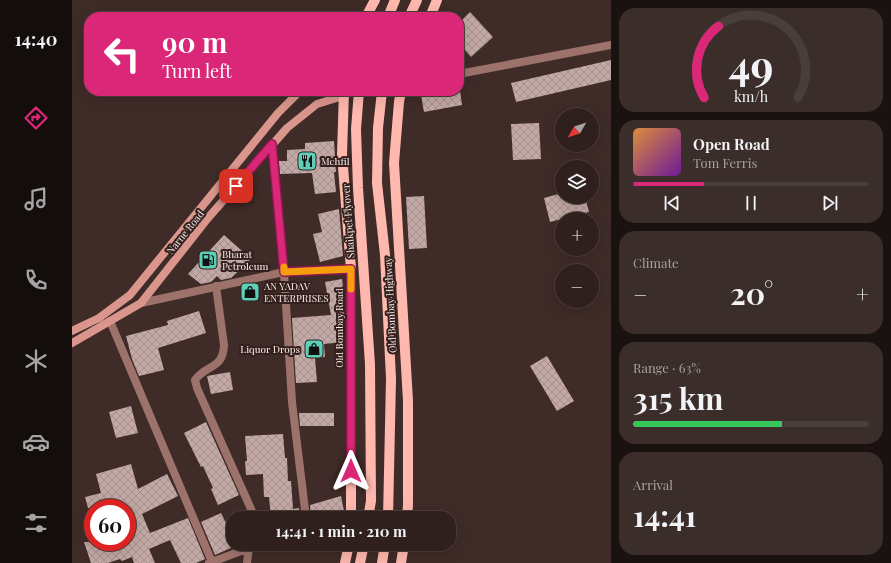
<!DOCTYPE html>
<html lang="en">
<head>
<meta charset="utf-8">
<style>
	body { margin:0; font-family:"Playfair Display",serif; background:#3b2d2a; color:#f1f3f6; height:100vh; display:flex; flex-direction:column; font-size:15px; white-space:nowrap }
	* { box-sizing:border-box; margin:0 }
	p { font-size:13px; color:#a7a3a4 }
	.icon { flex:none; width:22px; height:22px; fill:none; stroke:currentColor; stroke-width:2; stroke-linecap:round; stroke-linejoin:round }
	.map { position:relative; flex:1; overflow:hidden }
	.details { display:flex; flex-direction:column; gap:8px; padding:8px; background:#1a1210; width:280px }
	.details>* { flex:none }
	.banner { position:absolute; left:12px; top:12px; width:380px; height:84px; border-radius:16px; box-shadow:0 4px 16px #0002,0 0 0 1px #4a3e3b; background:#db2777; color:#fff; overflow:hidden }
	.needle { width:26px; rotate:231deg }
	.fabs { position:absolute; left:483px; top:108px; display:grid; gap:8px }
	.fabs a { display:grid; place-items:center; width:44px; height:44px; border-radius:50%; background:#2f201d; box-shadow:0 4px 16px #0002,0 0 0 1px #4a3e3b; font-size:20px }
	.speed { position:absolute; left:12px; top:499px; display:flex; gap:8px; font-size:20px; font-weight:700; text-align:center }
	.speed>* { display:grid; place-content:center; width:52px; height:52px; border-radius:50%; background:#2f201d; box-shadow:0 4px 16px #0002,0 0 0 1px #4a3e3b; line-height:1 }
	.speed .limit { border:6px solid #d22; background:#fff; color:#111 }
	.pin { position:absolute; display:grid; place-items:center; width:34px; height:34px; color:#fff; margin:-17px; border-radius:8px; box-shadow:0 2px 6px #0006 }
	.me { position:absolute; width:44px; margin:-22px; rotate:0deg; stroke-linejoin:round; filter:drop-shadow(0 0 3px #0008) }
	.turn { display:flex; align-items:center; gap:14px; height:84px; padding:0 12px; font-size:18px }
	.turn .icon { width:52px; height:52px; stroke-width:2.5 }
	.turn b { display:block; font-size:28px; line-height:34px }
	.big { font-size:30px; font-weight:700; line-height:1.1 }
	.details .widget { flex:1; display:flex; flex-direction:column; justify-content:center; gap:6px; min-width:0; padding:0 14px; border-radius:16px; background:#3b2d2a }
	.details .dial { align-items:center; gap:0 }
	.dial svg { height:104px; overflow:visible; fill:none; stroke:#4a3e3b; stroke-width:7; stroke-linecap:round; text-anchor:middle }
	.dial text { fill:#f1f3f6; stroke:none }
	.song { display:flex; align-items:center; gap:12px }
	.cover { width:48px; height:48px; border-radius:6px; background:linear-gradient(135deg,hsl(30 70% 55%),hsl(280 70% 35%)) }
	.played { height:4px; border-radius:2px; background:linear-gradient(90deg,#db2777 30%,#4a3e3b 30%) }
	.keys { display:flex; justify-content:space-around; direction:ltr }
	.heat { display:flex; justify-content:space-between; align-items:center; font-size:22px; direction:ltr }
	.charge { height:6px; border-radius:3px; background:linear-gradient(90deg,#34c759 63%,#4a3e3b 0) }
	.trip { position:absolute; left:154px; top:511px; width:230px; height:40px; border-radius:16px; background:#2f201d; box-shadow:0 4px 16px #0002,0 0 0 1px #4a3e3b; font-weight:700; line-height:40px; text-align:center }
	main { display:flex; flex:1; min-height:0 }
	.tab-bar { display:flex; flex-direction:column; width:72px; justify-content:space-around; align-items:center; background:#130d0c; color:#a7a3a4 }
	.tab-bar .icon { width:28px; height:28px }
	.tab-bar .active { color:#db2777 }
	.tab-bar b { font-size:18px; color:#f1f3f6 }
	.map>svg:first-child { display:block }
	.building { fill:url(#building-cross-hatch) }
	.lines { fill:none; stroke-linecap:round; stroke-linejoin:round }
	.street { stroke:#9d726b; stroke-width:8 }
	.secondary { stroke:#da968c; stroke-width:8 }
	.primary { stroke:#feb8ad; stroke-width:10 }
	.route-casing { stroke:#8e194d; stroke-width:10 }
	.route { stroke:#db2777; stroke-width:7 }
	.slow { stroke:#f59e0b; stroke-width:7 }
	.labels { text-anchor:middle; stroke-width:4; stroke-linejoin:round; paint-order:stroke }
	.poi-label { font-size:10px; fill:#fceeec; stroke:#34211e; text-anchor:start }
	.street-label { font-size:10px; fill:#fceeec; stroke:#34211e }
</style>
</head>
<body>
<main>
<nav class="tab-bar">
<b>14:40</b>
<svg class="icon active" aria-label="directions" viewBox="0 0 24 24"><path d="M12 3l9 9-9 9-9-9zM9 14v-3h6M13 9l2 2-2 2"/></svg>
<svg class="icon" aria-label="music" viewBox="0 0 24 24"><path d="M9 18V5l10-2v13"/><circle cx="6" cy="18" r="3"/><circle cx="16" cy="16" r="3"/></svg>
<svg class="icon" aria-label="phone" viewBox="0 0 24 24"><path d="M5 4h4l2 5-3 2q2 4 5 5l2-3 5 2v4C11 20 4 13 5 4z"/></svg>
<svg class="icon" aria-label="climate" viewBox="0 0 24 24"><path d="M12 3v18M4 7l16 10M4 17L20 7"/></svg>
<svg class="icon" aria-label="car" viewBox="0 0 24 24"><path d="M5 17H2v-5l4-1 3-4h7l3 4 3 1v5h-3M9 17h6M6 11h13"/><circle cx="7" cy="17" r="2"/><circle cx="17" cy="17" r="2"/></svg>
<svg class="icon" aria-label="filters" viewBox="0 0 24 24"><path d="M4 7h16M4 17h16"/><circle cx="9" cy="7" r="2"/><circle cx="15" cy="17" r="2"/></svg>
</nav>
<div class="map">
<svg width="539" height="563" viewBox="0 0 539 563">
	<defs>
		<pattern id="building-cross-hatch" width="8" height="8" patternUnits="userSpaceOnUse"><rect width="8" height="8" fill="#c3a9a5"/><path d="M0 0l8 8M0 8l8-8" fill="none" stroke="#a5908e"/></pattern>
	</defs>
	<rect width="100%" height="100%" fill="#3f2b27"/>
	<!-- building -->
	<path class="building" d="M398 12 421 37 399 57 387 43V23Z
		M539 60V80L444 102 439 83Z
		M373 91H388L390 105 352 112 349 95Z
		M467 123 469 159 441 160 439 124Z
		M262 141 264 172H262L264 192 243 194 240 173 208 174 207 161H215V150L233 149V143Z
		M490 193V197H513L517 212 478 222 472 198Z
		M352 196 355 248 337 249 334 197Z
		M267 209 271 256 248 262 241 234 250 232 246 214Z
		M152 235 179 259 159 278 149 280 145 276 139 282 129 284 116 274Z
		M270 279 272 296V342L252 344 253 357 243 358 245 382 224 383 220 318 259 315 253 282Z
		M127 311 134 333 86 348 92 370 67 376 60 359 54 336 96 325 95 321Z
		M475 356 502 401 485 411 458 366Z
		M158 372 161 390 139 394 135 376Z
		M59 406 66 433 44 438 37 412Z
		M227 413H262V426H228Z
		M134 422 167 495 146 505 139 489 141 488 131 466 129 467 112 433Z
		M211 434 213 458H215L216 481H219L221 509 227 508 228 518H199L197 497H192L191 474 174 475 173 461H175L173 436Z
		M59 464 66 489 95 474 106 496 70 514 78 533 116 518 133 559 124 563H109L98 540 77 549 83 563H62L60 557 50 561 48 559 36 563H19L12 542H55V508H16L13 497 29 493 24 474Z
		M269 496 272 511 246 518H239L238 505Z
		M149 513 157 529 161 528V547L143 555 129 522Z"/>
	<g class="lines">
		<!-- street -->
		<path class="street" d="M387 74 539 45
			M200 144 212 272 220 402 234 518
			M144 286 152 345C151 370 134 364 123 380L125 388 183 518
			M69 303 212 272 279 269
			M38 321 140 562
			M137 563 188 544
			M175 563 177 547"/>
		<!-- secondary -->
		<path class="secondary" d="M0 331 27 318 58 295 206 113 228 91
			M0 343 69 303 136 218 215 128 245 104 271 96"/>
		<!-- primary -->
		<path class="primary" d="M294 17 303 0
			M316 17 323 0
			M337 17 345 0
			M358 17 365 0
			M272 91 270 154 279 269V518
			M287 91 284 129 286 188 298 364 299 501 296 518
			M310 91 306 128 305 183 313 255 319 379 316 518
			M329 91 327 102 322 163 336 401V505L335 518
			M273 563 277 544
			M288 563 292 544
			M310 563 313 544
			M329 563 332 544"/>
	</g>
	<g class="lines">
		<defs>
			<path id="route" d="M164 186 200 144 212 272 279 269V471"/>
		</defs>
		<!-- route casing -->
		<use href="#route" class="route-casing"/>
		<!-- route -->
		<use href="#route" class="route"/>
		<!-- slow -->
		<path class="slow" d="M212 267V272L279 269V289"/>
	</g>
	<!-- icons -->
	<defs>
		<symbol id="restaurant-square" viewBox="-11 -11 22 22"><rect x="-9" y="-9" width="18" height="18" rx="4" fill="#5dceb9" stroke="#34211e"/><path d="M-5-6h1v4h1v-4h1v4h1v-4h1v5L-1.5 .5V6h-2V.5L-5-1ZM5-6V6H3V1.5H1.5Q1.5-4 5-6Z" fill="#111"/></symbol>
		<symbol id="fuel-square" viewBox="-11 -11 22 22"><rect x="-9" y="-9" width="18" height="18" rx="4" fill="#5dceb9" stroke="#34211e"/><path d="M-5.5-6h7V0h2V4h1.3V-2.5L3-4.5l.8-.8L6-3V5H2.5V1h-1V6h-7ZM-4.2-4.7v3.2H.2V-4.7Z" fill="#111"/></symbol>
		<symbol id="shop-square" viewBox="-11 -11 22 22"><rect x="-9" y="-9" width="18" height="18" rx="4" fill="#5dceb9" stroke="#34211e"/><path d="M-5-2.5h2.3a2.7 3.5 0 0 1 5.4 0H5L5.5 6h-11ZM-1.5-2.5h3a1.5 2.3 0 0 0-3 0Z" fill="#111"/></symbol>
	</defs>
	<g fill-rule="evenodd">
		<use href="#restaurant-square" x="224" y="150" width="22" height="22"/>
		<use href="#fuel-square" x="125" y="249" width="22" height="22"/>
		<use href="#shop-square" x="167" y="281" width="22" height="22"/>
		<use href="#shop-square" x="231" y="338" width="22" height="22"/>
	</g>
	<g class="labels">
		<!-- poi labels -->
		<g class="poi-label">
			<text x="249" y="165">Mehfil</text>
			<text x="150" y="258">Bharat<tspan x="150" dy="12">Petroleum</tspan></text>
			<text x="192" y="290">AN YADAV<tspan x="192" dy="12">ENTERPRISES</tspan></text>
			<text x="228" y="353" text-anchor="end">Liquor Drops</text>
		</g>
		<!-- street labels -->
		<g class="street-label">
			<text transform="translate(276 221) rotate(-94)" y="4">Shaikpet Flyover</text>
			<text transform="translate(113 232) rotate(-51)" y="4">Narne Road</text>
			<text transform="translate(318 305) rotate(-93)" y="4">Old Bombay Highway</text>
			<text transform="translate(267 328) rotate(-90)" y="4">Old Bombay Road</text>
		</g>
	</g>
</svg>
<div class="fabs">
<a><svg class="needle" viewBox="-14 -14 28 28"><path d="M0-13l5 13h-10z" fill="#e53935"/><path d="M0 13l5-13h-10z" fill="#a7a3a4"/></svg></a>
<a><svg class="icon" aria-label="layers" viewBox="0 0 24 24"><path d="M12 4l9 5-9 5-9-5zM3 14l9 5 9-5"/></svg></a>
<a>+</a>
<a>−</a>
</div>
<div class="speed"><div class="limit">60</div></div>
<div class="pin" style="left:164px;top:186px;background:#d93025"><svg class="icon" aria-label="arrive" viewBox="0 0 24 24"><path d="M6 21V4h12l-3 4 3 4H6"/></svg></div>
<svg class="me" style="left:279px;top:471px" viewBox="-20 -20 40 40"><path d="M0-17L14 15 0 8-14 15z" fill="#db2777" stroke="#fff" stroke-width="4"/></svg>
<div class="trip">14:41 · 1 min · 210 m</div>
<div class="banner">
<div class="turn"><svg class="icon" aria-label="left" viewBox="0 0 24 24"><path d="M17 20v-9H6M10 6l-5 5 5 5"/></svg><div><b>90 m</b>Turn left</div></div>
</div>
</div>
<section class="details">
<div class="widget dial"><svg viewBox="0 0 100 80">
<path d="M14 69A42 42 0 1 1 86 69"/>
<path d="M14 69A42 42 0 0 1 25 14" stroke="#db2777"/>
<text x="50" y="56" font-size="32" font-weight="700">49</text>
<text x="50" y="72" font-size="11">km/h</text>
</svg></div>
<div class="widget">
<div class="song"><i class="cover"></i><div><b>Open Road</b><p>Tom Ferris</p></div></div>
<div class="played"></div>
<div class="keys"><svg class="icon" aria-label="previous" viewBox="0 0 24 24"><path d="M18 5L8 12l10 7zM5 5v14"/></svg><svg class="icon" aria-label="pause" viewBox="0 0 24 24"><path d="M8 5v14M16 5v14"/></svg><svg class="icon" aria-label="next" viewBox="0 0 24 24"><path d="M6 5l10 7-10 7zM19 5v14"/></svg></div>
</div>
<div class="widget"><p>Climate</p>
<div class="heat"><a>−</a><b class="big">20°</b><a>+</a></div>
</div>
<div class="widget"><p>Range · 63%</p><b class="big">315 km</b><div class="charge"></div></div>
<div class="widget"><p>Arrival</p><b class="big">14:41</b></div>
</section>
</main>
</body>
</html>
